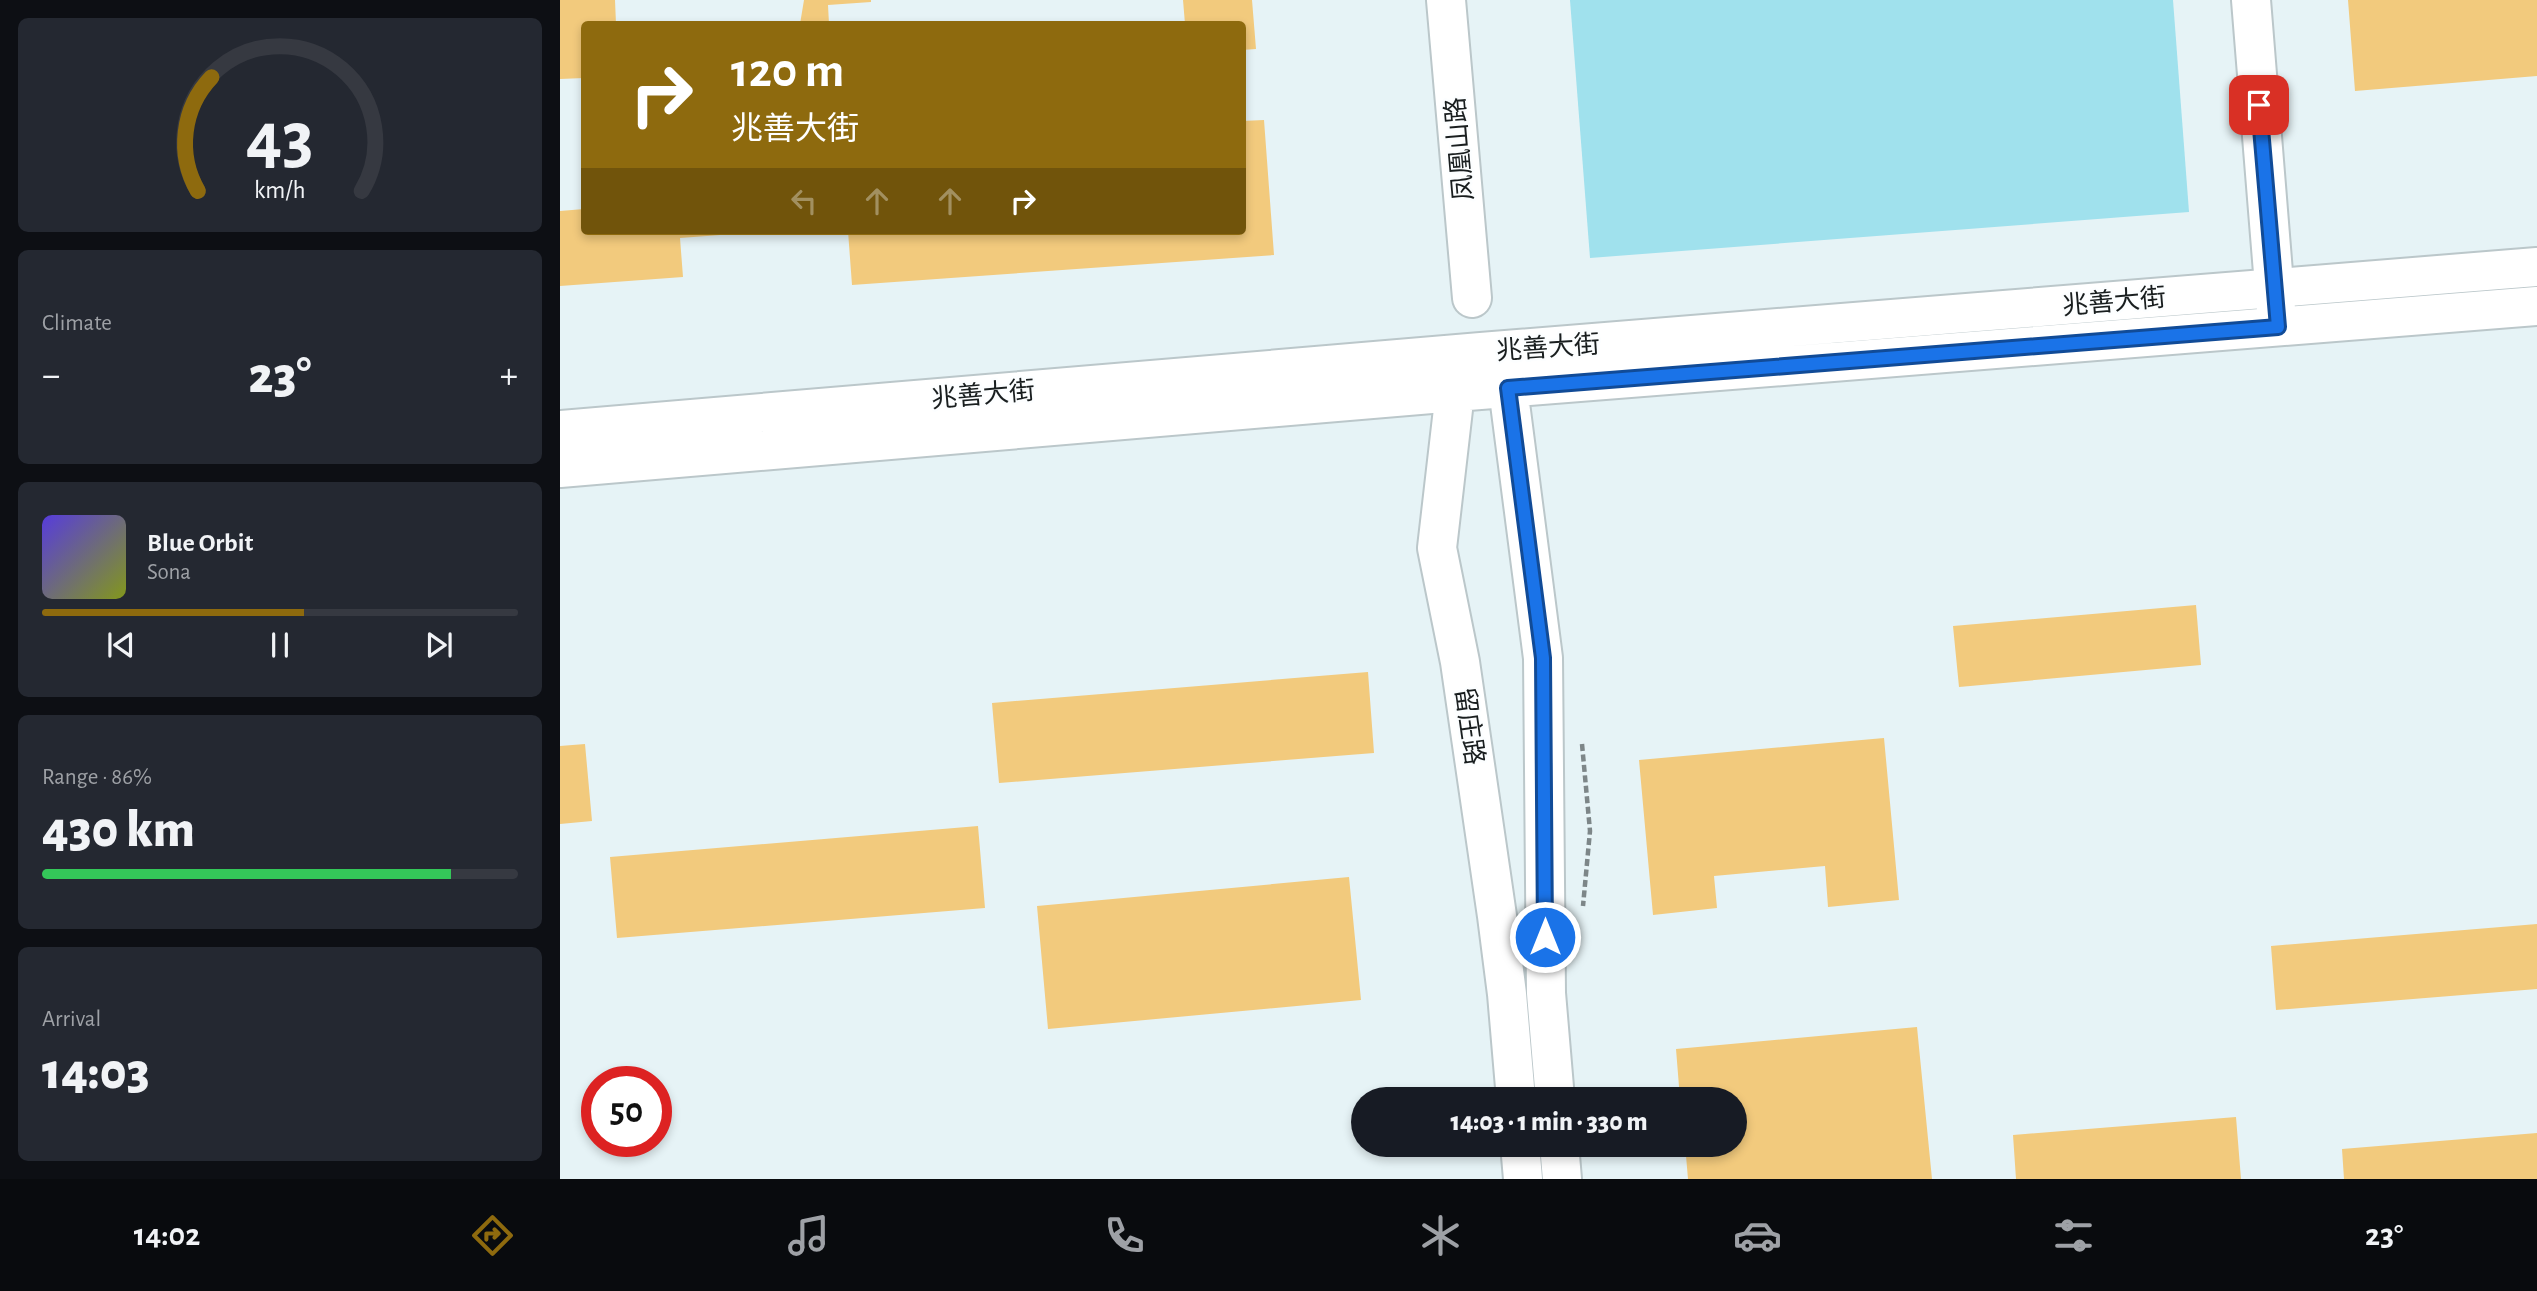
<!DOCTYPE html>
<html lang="en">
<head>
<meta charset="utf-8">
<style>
	body { margin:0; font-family:"Alegreya Sans","Noto Sans SC",sans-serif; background:#242831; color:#f1f3f6; height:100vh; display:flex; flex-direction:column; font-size:26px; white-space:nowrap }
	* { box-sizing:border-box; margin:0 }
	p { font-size:23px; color:#9ea1a6 }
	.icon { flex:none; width:38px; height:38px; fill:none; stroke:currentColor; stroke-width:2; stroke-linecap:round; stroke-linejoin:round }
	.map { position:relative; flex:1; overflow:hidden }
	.drawer { display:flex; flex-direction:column; gap:18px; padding:18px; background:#0d0f14; width:560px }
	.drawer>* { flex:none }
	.hud { position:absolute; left:21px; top:21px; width:665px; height:214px; border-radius:7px; box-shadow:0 4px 10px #0003; background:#8e6a0e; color:#fff; overflow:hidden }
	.speed { position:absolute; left:21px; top:1066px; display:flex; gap:14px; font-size:35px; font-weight:700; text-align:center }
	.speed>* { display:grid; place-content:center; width:91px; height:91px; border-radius:50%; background:#171b24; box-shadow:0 4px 10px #0003; line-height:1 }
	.speed .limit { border:10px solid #d22; background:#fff; color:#111 }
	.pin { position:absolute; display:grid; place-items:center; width:60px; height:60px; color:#fff; margin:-30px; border-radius:14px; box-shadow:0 4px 10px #0006 }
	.me { position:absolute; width:77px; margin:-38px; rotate:0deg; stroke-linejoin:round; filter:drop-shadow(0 0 5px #0008) }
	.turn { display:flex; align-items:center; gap:24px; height:147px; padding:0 35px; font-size:32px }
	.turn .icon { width:91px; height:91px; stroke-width:2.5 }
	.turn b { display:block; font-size:49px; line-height:60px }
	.lanes { display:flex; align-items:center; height:66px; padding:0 35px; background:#0003; justify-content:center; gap:35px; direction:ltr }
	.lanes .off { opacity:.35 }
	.big { font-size:52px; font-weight:800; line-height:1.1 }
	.drawer .card { flex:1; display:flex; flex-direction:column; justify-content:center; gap:10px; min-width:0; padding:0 24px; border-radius:10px; background:#242831 }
	.drawer .dial { align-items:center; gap:0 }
	.dial svg { height:182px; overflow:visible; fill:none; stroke:#363941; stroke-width:7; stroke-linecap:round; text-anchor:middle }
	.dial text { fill:#f1f3f6; stroke:none }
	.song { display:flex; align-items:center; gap:21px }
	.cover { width:84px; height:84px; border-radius:10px; background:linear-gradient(135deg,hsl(250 70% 55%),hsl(70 70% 35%)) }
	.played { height:7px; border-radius:4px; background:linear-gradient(90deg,#8e6a0e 55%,#363941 55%) }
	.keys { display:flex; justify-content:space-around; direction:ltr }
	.heat { display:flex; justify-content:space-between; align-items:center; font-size:38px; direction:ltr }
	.charge { height:10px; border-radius:5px; background:linear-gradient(90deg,#34c759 86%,#363941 0) }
	.trip { position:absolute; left:791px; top:1087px; width:396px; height:70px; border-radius:35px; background:#171b24; box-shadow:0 4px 10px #0003; font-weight:800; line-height:70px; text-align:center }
	.tab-bar { display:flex; height:112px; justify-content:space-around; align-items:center; background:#090b0e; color:#9ea1a6 }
	.tab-bar .icon { width:49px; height:49px }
	.tab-bar .current { color:#8e6a0e }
	.tab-bar b { font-size:32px; color:#f1f3f6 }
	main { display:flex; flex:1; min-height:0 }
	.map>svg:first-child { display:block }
	.green { fill:#a0e1ed }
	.building { fill:#f2ca7d }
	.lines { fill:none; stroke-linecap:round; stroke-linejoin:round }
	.tertiary-casing { stroke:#bbc7ca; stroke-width:42 }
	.secondary-casing { stroke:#bbc7ca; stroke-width:42 }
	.path { stroke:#7d8688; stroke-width:4.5; stroke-dasharray:7 3.5; stroke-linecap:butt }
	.tertiary { stroke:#fff; stroke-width:38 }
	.secondary { stroke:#fff; stroke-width:38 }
	.route-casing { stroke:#114b97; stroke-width:18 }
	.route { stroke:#1a73e8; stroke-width:12 }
	.labels { text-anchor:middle; stroke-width:5; stroke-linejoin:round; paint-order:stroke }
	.street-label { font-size:26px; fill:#191e1f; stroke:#fcfeff }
</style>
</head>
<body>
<main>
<section class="drawer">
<div class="card dial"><svg viewBox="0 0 100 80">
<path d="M14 69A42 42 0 1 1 86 69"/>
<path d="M14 69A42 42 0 0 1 20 19" stroke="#8e6a0e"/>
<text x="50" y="56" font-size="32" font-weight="700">43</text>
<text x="50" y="72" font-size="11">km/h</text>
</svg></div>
<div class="card"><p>Climate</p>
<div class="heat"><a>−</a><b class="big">23°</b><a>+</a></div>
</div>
<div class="card">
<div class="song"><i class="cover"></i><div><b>Blue Orbit</b><p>Sona</p></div></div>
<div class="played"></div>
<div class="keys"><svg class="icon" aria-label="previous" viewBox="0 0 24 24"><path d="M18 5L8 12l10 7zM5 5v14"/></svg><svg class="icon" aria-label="pause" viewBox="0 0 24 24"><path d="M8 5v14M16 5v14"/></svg><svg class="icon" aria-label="next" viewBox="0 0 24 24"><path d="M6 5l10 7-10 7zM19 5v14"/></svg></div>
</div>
<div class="card"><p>Range · 86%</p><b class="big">430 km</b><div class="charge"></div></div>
<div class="card"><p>Arrival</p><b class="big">14:03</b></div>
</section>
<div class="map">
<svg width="1977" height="1179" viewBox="0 0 1977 1179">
	<rect width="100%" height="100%" fill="#e6f3f6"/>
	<!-- green -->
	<path class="green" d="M1010 0H1613L1629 212 1030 258Z"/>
	<!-- building -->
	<path class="building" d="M0 0H55L56 24H24V78L0 79Z
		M244 0H311V2L268 5 269 24H240Z
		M623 0H692L696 49 682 50V24H625Z
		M1788 0H1977V76L1795 91Z
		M704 120 714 255 292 285 288 231H682V121Z
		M24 209V231H187V233L120 238 123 277 0 286V211Z
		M1636 605 1641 665 1399 687 1393 626Z
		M808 672 814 753 439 783 432 703Z
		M1324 738 1339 900 1268 907 1265 866 1154 876 1157 908 1093 915 1079 760Z
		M25 744 32 821 0 824V746Z
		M418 826 425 908 57 938 50 857Z
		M789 877 801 1000 488 1029 477 906Z
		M1977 924V989L1716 1010 1711 946Z
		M1357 1027 1372 1179H1128L1125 1144H1174V1099H1120L1116 1049Z
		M1676 1117 1681 1179H1456L1453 1135Z
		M1977 1133V1179H1784L1782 1149Z"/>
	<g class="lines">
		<defs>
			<path id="tertiary" d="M886 0 912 298
				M1691 0 1717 322"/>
			<path id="secondary" d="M942 363 948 388 983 658 986 993 995 1099
				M894 367 895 392 877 548 900 662 937 916 947 994 956 1099
				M0 430 921 352 1977 267
				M0 468 895 392 1977 306
				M960 1144 963 1179
				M999 1144 1002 1179"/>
		</defs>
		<!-- tertiary casing -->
		<use href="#tertiary" class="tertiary-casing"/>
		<!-- secondary casing -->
		<use href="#secondary" class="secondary-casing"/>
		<!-- path -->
		<path class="path" d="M1022 744 1030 831 1023 906"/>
		<!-- tertiary -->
		<use href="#tertiary" class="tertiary"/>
		<!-- secondary -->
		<use href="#secondary" class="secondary"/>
	</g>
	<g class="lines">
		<defs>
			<path id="route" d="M985 937 983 658 948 388 1718 327 1699 105"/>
		</defs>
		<!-- route casing -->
		<use href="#route" class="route-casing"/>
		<!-- route -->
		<use href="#route" class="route"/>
	</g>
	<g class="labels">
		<!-- street labels -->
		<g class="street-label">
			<text transform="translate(899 149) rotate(-95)" y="9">凤凰山路</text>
			<text transform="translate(1554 301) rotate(-5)" y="9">兆善大街</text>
			<text transform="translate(988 347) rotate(-4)" y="9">兆善大街</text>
			<text transform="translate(423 394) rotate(-5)" y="9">兆善大街</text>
			<text transform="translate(910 726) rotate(82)" y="9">留庄路</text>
		</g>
	</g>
</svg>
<div class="speed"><div class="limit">50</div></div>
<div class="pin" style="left:1699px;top:105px;background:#d93025"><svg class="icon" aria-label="arrive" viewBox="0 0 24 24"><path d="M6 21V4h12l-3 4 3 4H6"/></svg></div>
<svg class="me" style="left:985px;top:937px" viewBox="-20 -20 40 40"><circle r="17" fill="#1a73e8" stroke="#fff" stroke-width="3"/><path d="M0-11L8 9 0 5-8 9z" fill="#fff"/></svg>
<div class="trip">14:03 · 1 min · 330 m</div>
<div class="hud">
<div class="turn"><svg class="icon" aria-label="right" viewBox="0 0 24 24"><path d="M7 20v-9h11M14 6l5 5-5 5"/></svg><div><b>120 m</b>兆善大街</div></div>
<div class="lanes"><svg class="icon off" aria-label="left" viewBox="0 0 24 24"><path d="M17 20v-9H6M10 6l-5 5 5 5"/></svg><svg class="icon off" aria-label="ahead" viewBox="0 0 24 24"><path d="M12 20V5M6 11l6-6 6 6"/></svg><svg class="icon off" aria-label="ahead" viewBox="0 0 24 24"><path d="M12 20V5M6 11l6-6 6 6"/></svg><svg class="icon" aria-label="right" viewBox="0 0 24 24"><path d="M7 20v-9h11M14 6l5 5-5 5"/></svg></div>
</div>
</div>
</main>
<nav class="tab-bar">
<b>14:02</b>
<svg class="icon current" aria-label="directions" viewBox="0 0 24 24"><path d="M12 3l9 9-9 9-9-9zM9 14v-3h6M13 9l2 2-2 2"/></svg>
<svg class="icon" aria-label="music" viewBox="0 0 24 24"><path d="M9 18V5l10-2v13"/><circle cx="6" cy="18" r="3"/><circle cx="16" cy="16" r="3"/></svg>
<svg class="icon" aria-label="phone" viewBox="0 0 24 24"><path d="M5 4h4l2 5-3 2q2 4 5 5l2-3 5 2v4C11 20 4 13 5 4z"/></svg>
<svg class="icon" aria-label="climate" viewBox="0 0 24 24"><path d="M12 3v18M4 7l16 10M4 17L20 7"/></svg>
<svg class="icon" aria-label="car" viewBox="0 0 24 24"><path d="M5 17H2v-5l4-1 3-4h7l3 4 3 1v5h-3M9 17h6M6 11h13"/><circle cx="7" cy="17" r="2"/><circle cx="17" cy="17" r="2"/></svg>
<svg class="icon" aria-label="filters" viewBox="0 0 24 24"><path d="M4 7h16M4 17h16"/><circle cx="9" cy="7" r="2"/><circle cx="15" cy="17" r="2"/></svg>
<b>23°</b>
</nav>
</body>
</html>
